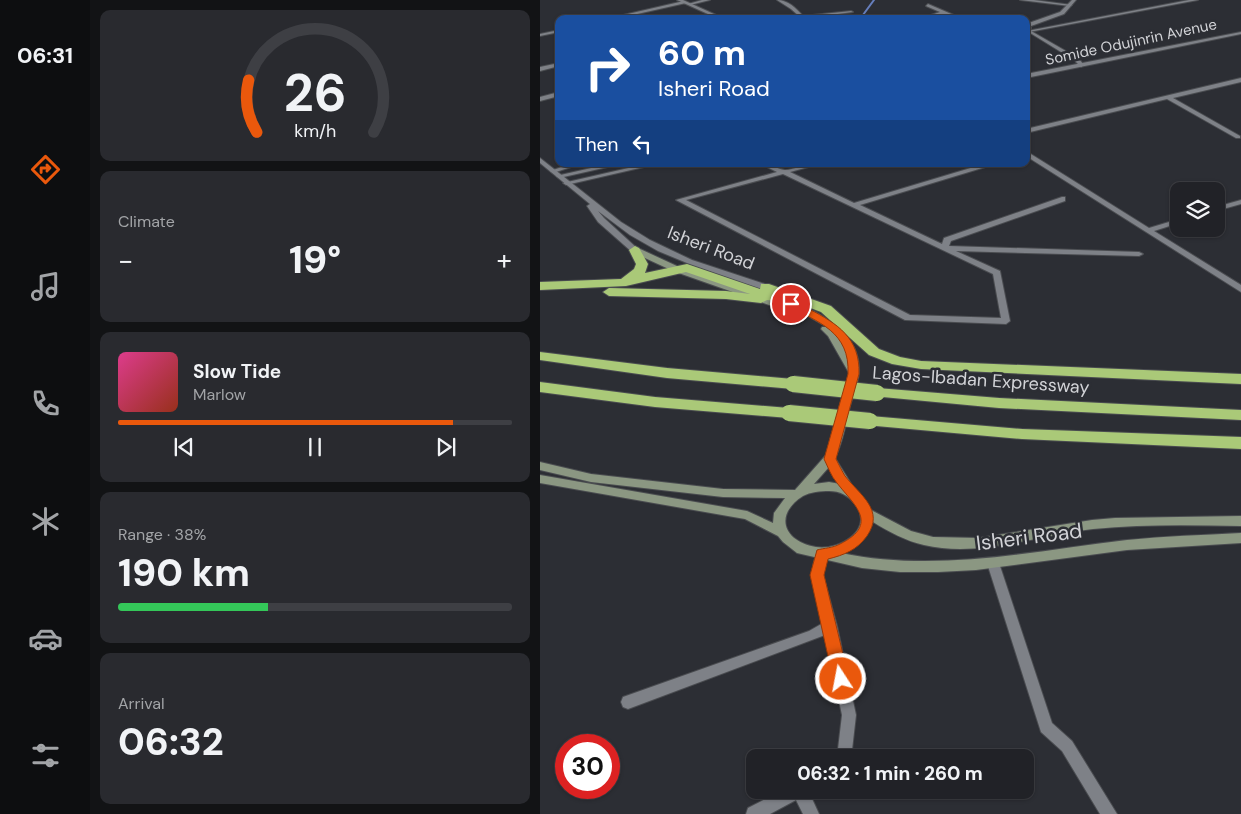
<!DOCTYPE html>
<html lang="en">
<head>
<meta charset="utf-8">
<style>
	body { margin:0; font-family:"DM Sans",sans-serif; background:#292a2f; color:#f1f3f6; height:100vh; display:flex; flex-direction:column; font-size:19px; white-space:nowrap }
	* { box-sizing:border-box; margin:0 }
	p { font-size:16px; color:#a2a4a7 }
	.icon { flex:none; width:28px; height:28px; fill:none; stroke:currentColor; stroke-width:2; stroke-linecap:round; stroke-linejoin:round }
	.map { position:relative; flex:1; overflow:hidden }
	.drawer { display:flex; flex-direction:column; gap:10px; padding:10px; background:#121315; width:450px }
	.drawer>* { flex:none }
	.hud { position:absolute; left:15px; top:15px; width:475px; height:152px; border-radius:10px; box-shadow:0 1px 4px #0004,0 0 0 1px #3e3f44; background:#1a4fa0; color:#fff; overflow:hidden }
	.buttons { position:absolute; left:630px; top:182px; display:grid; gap:10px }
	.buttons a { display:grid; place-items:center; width:55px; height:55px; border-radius:10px; background:#212227; box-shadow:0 1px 4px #0004,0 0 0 1px #3e3f44; font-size:25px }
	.speed { position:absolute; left:15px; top:734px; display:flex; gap:10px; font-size:25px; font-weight:700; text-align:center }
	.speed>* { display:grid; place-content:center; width:65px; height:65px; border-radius:50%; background:#212227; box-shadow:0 1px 4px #0004,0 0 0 1px #3e3f44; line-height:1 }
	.speed .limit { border:8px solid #d22; background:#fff; color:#111 }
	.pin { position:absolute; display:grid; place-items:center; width:42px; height:42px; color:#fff; margin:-21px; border:2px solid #fff; border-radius:50%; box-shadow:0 1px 5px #0007 }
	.me { position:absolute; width:55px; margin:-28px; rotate:349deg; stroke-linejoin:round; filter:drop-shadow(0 0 4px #0008) }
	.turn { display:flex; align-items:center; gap:18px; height:105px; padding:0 20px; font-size:22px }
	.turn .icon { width:65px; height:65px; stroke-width:2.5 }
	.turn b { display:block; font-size:35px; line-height:42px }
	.then { display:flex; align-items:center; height:48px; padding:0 20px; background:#0003; gap:10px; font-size:19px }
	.big { font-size:38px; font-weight:800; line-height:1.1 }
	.drawer .tile { flex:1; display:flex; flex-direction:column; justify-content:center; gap:8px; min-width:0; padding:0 18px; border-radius:10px; background:#292a2f }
	.drawer .dial { align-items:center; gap:0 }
	.dial svg { height:130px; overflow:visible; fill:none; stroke:#3e3f44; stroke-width:7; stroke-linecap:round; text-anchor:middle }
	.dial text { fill:#f1f3f6; stroke:none }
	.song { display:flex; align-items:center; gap:15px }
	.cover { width:60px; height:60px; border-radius:8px; background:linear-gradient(135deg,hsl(330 70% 55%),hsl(10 70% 35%)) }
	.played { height:5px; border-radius:2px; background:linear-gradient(90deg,#ea580c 85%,#3e3f44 85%) }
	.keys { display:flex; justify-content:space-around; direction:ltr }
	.heat { display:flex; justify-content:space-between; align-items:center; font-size:28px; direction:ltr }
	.charge { height:8px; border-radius:4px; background:linear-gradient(90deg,#34c759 38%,#3e3f44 0) }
	.trip { position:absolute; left:206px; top:749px; width:288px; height:50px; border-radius:10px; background:#212227; box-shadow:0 1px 4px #0004,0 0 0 1px #3e3f44; font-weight:800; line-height:50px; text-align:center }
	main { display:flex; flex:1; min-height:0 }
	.tabs { display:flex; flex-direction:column; width:90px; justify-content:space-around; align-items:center; background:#0d0e10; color:#a2a4a7 }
	.tabs .icon { width:35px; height:35px }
	.tabs .selected { color:#ea580c }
	.tabs b { font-size:22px; color:#f1f3f6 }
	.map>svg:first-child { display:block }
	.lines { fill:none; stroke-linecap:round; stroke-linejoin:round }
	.stream { stroke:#667ebc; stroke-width:2 }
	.minor-casing { stroke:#4a4c50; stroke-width:2 }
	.tertiary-casing { stroke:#4a4c50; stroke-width:2 }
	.secondary-casing { stroke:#4a4c50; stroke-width:2 }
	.motorway-casing { stroke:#4a4c50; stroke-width:2 }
	.minor { fill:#7e8187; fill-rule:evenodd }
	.tertiary { fill:#7e8187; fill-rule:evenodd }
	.secondary { fill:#8b9782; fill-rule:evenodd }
	.motorway { fill:#aac978; fill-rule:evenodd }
	.motorway-bridge-casing { stroke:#4a4c50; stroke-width:18; stroke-linecap:butt }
	.motorway-bridge { stroke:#aac978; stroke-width:16 }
	.route { fill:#ea580c; stroke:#983908 }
	.labels { text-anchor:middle; stroke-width:5; stroke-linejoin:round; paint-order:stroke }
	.far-street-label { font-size:15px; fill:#d2d3d7; stroke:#2c2e34 }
	.street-label { font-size:18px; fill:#d2d3d7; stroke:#2c2e34 }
	.near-street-label { font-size:21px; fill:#d2d3d7; stroke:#2c2e34 }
</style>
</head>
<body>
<main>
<nav class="tabs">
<b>06:31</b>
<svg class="icon selected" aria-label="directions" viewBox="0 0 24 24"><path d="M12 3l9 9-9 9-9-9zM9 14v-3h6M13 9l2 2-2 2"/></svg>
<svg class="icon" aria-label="music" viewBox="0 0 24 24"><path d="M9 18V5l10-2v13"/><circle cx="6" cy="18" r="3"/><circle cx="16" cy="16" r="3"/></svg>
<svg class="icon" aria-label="phone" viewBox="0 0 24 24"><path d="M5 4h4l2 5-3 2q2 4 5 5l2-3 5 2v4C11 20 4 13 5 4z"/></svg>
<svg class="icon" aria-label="climate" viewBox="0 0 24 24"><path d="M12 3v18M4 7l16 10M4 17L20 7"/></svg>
<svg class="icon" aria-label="car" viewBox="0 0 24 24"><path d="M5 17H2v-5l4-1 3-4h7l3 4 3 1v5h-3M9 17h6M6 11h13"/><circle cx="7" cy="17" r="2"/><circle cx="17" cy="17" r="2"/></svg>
<svg class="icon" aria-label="filters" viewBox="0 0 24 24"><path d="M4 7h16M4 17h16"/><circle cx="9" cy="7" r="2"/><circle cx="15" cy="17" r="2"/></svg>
</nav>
<section class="drawer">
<div class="tile dial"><svg viewBox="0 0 100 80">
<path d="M14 69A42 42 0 1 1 86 69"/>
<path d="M14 69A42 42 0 0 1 9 37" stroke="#ea580c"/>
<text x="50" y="56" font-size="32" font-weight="700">26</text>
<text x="50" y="72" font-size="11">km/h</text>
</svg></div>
<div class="tile"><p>Climate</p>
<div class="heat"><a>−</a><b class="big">19°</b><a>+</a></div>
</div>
<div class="tile">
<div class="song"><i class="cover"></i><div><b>Slow Tide</b><p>Marlow</p></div></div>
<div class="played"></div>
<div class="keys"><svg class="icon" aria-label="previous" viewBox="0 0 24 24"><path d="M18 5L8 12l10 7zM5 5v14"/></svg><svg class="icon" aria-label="pause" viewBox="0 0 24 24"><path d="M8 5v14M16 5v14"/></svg><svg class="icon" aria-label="next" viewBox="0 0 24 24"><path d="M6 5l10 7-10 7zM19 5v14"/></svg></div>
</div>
<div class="tile"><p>Range · 38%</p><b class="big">190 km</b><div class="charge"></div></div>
<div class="tile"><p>Arrival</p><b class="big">06:32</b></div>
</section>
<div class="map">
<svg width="701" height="814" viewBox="0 0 701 814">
	<rect width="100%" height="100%" fill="#2c2e34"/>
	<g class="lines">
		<!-- stream -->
		<path class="stream" d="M320 19 334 0"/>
		<defs>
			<path id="minor" d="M162 0H170L150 5 148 4Z
				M237 0C248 0 256 8 263 16L311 11 313 12 259 19H242L259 16 251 9Z
				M480 0H494L532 5 530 6Z
				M649 0H658L489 32 487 31Z
				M144 1 146 3 75 19H66Z
				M388 4 423 19C416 19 410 14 403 14 395 14 388 19 379 19L400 12 386 6Z
				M19 30V32L0 36V34Z
				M701 32V34L486 78V74Z
				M19 63V66L0 71V67Z
				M701 78V82L633 98 700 136V138H696L627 99 486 133V129Z
				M19 92V96L0 101V97Z
				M486 151 609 228 639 219V223L614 231 701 285V292L486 156Z
				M31 164H40L13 173 10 171Z
				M69 164H81L19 178 16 176Z
				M106 164H117L26 185 23 183Z
				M221 164C231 164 237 169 245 170 253 170 266 164 277 164L276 165 250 172 314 203 444 164H453L452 165 320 205 402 244 404 238 522 197H525V201L411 241 409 246 599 252 603 254 599 256 416 251 460 271 470 321 466 324 365 320 136 200 237 172ZM243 174 453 274 461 318 370 315 146 200Z
				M701 200V204L676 211V207Z
				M282 549 286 551 288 554 283 575 297 626 316 715 312 750 309 758H294L298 749 302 715 285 635 88 709 83 707 81 702 83 697 269 631 283 623C277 599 266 574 278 551Z
				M453 558 457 559 459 563 512 723 532 741 577 814H560L522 751 501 732 447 563 449 559Z
				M243 790H268L279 814H263L256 800 230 814H206L208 808Z"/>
			<path id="tertiary" d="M137 0H143L185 19H179Z
				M532 0H536L524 14 491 26V31L538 58 544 65 541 67 534 60 487 31 486 24 520 12Z
				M0 158 81 222 110 240 152 260 228 285 229 287 228 289H222L147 263 118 251 90 235 58 211 64 218 99 250 95 252H92L58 222 47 206 50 204 0 163Z"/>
			<path id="secondary" d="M92 248H98L139 267 250 306 225 289 226 287C234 286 251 300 260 304 288 318 321 336 319 373 318 383 313 396 310 406 306 423 303 442 295 458L315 490 331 510 371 531 393 537 439 538 552 520 575 518 701 516V526C652 525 602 524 553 529 498 535 440 558 384 545 366 541 349 532 333 522 326 539 317 546 301 553 397 573 492 551 587 540 625 536 663 535 701 533V543L587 550 436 570 398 572H360L322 568 257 553 243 542 238 536 205 519 0 483V475L207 511 233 523 234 513 245 498 183 497 51 482 0 470V462L51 474 183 489 255 490 286 455 309 373 288 336 281 329 282 327H287L259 311 258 313H252L133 271 92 252ZM289 467 300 484 289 482 274 484ZM289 491C300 491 308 495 315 504 335 529 300 551 276 547 244 542 233 515 263 496 270 492 281 491 289 491Z"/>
			<path id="motorway" d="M95 246 99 248 108 264 105 273 147 264 220 289 221 284H229L291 306 339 349 360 357 381 361 701 374V384L381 369 352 364 329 355 281 312 239 296 238 301 227 300 221 303 186 299 69 296 63 292 69 288 186 291 210 294 146 272 86 286 0 290V282L81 279 94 269 96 264 89 250Z
				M0 352 127 368 253 379 260 384 253 389 127 378 0 360Z
				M0 382 115 397 249 408 254 409 257 413 254 417 249 418 115 407 0 392Z
				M337 388 459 398 701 410V420L459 408 332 396 330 393 332 390Z
				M330 416 482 429 701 437V449L482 439 325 425 322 421 325 417Z"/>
		</defs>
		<!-- minor casing -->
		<use href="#minor" class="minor-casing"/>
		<!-- tertiary casing -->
		<use href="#tertiary" class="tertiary-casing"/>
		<!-- secondary casing -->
		<use href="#secondary" class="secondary-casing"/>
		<!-- motorway casing -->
		<use href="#motorway" class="motorway-casing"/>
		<!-- minor -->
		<use href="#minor" class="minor"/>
		<!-- tertiary -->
		<use href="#tertiary" class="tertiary"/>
		<!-- secondary -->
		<use href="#secondary" class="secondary"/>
		<!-- motorway -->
		<use href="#motorway" class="motorway"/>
		<defs>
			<path id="motorway-bridge" d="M253 384 337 393
				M249 413 330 421"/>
		</defs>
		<!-- motorway-bridge casing -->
		<use href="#motorway-bridge" class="motorway-bridge-casing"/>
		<!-- motorway-bridge -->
		<use href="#motorway-bridge" class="motorway-bridge"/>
	</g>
	<!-- route -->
	<path class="route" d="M247 302C255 300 262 306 269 309 298 324 320 338 319 374L296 459C299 465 302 471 305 476 320 495 345 510 327 536 317 550 304 555 288 559L284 575 309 679 307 684 301 687 296 684 293 679 270 575 277 550C284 548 293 548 300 544 340 524 314 505 297 483 291 476 288 467 284 459L308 374C310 332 279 322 247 306Z"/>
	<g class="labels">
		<!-- far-street labels -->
		<g class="far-street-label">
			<text transform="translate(591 42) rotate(-12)" y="5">Somide Odujinrin Avenue</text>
		</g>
		<!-- street labels -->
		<g class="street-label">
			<text transform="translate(171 248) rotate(21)" y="6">Isheri Road</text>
			<text transform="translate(441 380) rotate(4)" y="6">Lagos-Ibadan Expressway</text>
		</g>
		<!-- near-street labels -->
		<g class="near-street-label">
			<text transform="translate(489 537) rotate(-7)" y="7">Isheri Road</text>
		</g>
	</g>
</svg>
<div class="buttons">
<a><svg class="icon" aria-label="layers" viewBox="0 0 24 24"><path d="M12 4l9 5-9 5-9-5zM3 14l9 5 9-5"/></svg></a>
</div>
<div class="speed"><div class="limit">30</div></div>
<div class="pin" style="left:251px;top:304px;background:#d93025"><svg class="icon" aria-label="arrive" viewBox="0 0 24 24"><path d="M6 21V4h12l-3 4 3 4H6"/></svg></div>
<svg class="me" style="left:301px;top:679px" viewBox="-20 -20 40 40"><circle r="17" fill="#ea580c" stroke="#fff" stroke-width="3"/><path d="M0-11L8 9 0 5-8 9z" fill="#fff"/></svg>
<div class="trip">06:32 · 1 min · 260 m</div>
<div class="hud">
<div class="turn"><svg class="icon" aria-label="right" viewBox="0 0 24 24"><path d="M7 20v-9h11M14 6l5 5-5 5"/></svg><div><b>60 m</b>Isheri Road</div></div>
<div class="then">Then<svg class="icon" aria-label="left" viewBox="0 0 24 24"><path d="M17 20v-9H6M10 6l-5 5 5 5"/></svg></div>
</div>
</div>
</main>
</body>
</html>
